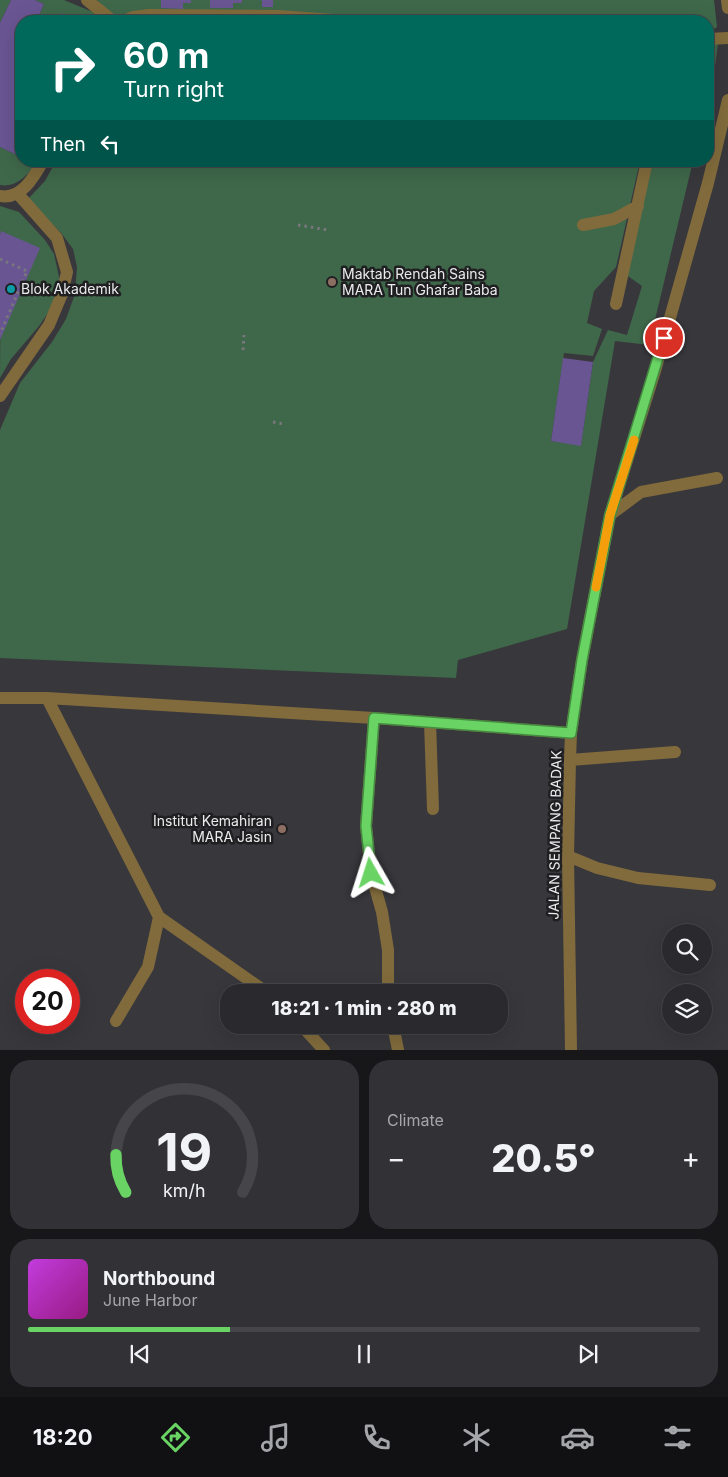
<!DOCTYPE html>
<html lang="en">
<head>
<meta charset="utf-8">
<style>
	body { margin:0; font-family:Inter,sans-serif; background:#323135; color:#f1f3f6; height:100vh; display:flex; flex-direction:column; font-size:19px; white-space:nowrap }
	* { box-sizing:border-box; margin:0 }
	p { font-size:16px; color:#a5a6aa }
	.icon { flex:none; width:28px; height:28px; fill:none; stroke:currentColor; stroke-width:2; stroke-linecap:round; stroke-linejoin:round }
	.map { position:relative; height:1050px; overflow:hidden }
	.sheet { display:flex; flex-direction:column; gap:10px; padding:10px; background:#171719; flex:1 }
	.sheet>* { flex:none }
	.top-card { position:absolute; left:15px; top:15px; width:699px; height:152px; border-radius:20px; box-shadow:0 5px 20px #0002,0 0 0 1px #464549; background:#00695c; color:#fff; overflow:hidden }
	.controls { position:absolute; left:662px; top:924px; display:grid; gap:10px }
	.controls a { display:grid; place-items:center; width:50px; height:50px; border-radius:50%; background:#2a292d; box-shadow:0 5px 20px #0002,0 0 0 1px #464549; font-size:25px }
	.speed { position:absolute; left:15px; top:969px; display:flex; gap:10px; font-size:25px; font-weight:700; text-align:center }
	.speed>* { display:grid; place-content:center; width:65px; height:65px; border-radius:50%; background:#2a292d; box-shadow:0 5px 20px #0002,0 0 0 1px #464549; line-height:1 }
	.speed .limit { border:8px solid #d22; background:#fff; color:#111 }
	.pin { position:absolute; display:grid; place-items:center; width:42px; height:42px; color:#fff; margin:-21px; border:2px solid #fff; border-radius:50%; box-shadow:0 1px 5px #0007 }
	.me { position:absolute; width:55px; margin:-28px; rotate:354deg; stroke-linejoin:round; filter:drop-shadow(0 0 4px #0008) }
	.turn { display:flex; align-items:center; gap:18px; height:105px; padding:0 25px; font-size:22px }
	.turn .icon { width:65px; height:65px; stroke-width:2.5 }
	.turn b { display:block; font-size:35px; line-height:42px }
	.then { display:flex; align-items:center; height:48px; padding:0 25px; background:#0003; gap:10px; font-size:19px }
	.big { font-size:38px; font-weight:800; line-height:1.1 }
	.sheet .widget { flex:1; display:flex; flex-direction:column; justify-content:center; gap:8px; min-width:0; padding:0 18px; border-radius:20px; background:#323135 }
	.sheet .dial { align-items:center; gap:0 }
	.dial svg { height:130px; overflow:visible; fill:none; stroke:#464549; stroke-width:7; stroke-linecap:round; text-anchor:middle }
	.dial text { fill:#f1f3f6; stroke:none }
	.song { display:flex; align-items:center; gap:15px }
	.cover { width:60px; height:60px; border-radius:8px; background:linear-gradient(135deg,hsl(290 70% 55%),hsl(310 70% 35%)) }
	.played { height:5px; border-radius:2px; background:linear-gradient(90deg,#69d464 30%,#464549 30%) }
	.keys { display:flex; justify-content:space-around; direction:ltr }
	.heat { display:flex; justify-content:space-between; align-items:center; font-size:28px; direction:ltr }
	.sheet .tiles { flex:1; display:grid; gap:10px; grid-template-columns:1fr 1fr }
	.widget:last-child { grid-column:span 2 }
	.trip { position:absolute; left:220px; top:984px; width:288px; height:50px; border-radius:20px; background:#2a292d; box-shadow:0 5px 20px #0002,0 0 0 1px #464549; font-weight:800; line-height:50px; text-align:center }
	.tab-bar { display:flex; height:80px; justify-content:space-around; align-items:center; background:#111012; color:#a5a6aa }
	.tab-bar .icon { width:35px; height:35px }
	.tab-bar .active { color:#69d464 }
	.tab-bar b { font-size:22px; color:#f1f3f6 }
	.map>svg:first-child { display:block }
	.green { fill:#3f684a }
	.building { fill:#695592 }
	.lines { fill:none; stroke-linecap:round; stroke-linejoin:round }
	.path { stroke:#78777c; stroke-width:3; stroke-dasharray:2.5 4; stroke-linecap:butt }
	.minor { stroke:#816b3c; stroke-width:12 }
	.route-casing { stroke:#448a41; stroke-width:12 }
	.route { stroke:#69d464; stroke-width:9 }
	.slow { stroke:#f59e0b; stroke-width:9 }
	.education-dot { fill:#8d6e63; stroke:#1f1f21; stroke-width:2 }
	.culture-dot { fill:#0f9aa8; stroke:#1f1f21; stroke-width:2 }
	.labels { text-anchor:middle; stroke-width:5; stroke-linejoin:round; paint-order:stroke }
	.poi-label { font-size:14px; fill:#ebeaed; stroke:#1f1f21; text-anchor:start }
	.street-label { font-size:14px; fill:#ebeaed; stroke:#1f1f21 }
</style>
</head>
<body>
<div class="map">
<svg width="728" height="1050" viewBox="0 0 728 1050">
	<rect width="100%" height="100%" fill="#38373c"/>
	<!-- green -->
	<path class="green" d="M0 0H11L0 23Z
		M35 0H64L100 15 105 21H79L61 13 57 21H41L37 20 44 4Z
		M97 0H714L717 27 712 30 708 31V21H381L290 13 114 14 104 8Z
		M708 44H718L713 80 708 103Z
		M0 147 21 157V161H37C29 174 17 188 0 185Z
		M56 161H640L616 267 594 291 587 323 602 329 593 356 564 353 551 441 581 445 593 362 608 330 627 335 642 286 625 274 652 161H693L649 345 615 341 567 629 458 660 456 678 0 658V430L20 383 52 342 66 319 75 294 77 267 73 249 62 234 28 199 45 181Z
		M0 206 19 212 45 240 54 254 61 286 54 304 39 326 11 359 0 378 1 232 0 235Z"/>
	<!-- building -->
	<path class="building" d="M11 0H35L44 4 37 20 41 21H21V157L0 147V23Z
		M161 0H191V3H183V9L161 8Z
		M210 0H242V3H233V8H210Z
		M262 0H273V7H262Z
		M61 13 79 21H57Z
		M1 231 40 248 0 340V235Z
		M563 358 593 362 581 446 551 441Z"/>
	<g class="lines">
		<!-- path -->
		<path class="path" d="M298 225 328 230
			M0 259 27 271 0 334
			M243 350 244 335
			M273 422 284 424"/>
		<!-- minor -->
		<path class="minor" d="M87 0 113 21
			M727 0 728 8
			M124 21 133 17 149 15 278 16 347 21
			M708 39 728 38
			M0 196C21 200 34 177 43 161
			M583 225 614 219 638 206
			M616 304 647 161
			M0 396 49 325 62 294 67 272 57 238 18 194
			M610 515 641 492 717 478
			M0 698H47L374 718 571 733
			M47 698 159 917 266 992
			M374 718 366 826 371 873 382 912 388 950V992
			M430 722 433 809
			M570 760 675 752
			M568 856 597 868 638 878 710 885
			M116 1021 148 967 159 917
			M301 1025 324 1050
			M393 1025 398 1050
			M571 1050 568 856 570 760 571 733 582 660 610 515 655 371 708 183 728 100"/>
	</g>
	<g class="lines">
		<defs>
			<path id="route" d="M371 873 366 826 374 718 571 733 582 660 610 515 664 338"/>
		</defs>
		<!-- route casing -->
		<use href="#route" class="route-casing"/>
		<!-- route -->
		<use href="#route" class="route"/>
		<!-- slow -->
		<path class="slow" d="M596 587 610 515 634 440"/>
	</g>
	<!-- markers -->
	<g class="education-dot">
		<circle cx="332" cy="282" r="5"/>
		<circle cx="282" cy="829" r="5"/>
	</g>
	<circle class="culture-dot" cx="11" cy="289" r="5"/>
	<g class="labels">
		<!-- poi labels -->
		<g class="poi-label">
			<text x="342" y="279">Maktab Rendah Sains<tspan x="342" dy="16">MARA Tun Ghafar Baba</tspan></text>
			<text x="21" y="294">Blok Akademik</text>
			<text x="272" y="826" text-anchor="end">Institut Kemahiran<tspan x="272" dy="16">MARA Jasin</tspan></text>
		</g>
		<!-- street labels -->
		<g class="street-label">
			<text transform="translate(555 835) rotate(-89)" y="5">JALAN SEMPANG BADAK</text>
		</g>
	</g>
</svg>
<div class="controls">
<a><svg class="icon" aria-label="search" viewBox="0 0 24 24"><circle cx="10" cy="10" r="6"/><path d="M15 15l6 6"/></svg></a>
<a><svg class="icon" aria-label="layers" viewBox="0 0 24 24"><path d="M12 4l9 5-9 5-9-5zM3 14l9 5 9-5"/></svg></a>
</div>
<div class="speed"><div class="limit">20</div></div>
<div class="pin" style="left:664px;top:338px;background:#d93025"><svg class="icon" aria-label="arrive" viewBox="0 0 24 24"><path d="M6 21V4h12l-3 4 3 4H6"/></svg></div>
<svg class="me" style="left:371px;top:873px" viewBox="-20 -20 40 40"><path d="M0-17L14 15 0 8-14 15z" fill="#69d464" stroke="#fff" stroke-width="4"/></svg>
<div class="trip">18:21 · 1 min · 280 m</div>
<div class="top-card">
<div class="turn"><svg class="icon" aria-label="right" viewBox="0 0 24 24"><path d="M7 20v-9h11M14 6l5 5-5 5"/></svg><div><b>60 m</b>Turn right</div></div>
<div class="then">Then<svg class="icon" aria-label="left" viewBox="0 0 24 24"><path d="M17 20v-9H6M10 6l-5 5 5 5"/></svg></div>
</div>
</div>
<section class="sheet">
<div class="tiles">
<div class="widget dial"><svg viewBox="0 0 100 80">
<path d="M14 69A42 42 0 1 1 86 69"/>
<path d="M14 69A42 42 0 0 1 8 46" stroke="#69d464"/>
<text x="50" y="56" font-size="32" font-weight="700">19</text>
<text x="50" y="72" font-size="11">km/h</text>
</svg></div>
<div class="widget"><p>Climate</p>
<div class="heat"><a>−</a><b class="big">20.5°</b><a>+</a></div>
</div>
<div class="widget">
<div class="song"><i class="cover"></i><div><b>Northbound</b><p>June Harbor</p></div></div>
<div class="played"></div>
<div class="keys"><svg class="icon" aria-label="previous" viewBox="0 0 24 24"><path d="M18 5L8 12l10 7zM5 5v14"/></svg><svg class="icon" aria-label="pause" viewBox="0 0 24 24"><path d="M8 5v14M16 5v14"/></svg><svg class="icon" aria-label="next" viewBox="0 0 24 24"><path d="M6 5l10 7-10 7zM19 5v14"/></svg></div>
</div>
</div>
</section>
<nav class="tab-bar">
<b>18:20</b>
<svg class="icon active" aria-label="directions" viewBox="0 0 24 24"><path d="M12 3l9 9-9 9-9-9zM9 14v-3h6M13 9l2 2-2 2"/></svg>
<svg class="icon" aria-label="music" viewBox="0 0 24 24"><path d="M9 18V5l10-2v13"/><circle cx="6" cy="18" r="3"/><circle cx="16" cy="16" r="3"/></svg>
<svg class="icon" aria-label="phone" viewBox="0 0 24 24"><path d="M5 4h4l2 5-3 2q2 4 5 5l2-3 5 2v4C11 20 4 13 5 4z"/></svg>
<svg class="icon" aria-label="climate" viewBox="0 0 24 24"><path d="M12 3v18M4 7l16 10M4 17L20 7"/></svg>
<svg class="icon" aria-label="car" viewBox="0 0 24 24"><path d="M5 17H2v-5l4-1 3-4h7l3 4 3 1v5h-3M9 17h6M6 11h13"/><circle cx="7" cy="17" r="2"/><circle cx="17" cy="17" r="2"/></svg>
<svg class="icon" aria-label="filters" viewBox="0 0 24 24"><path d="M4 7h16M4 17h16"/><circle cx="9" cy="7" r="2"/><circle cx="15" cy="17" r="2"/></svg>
</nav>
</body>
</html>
